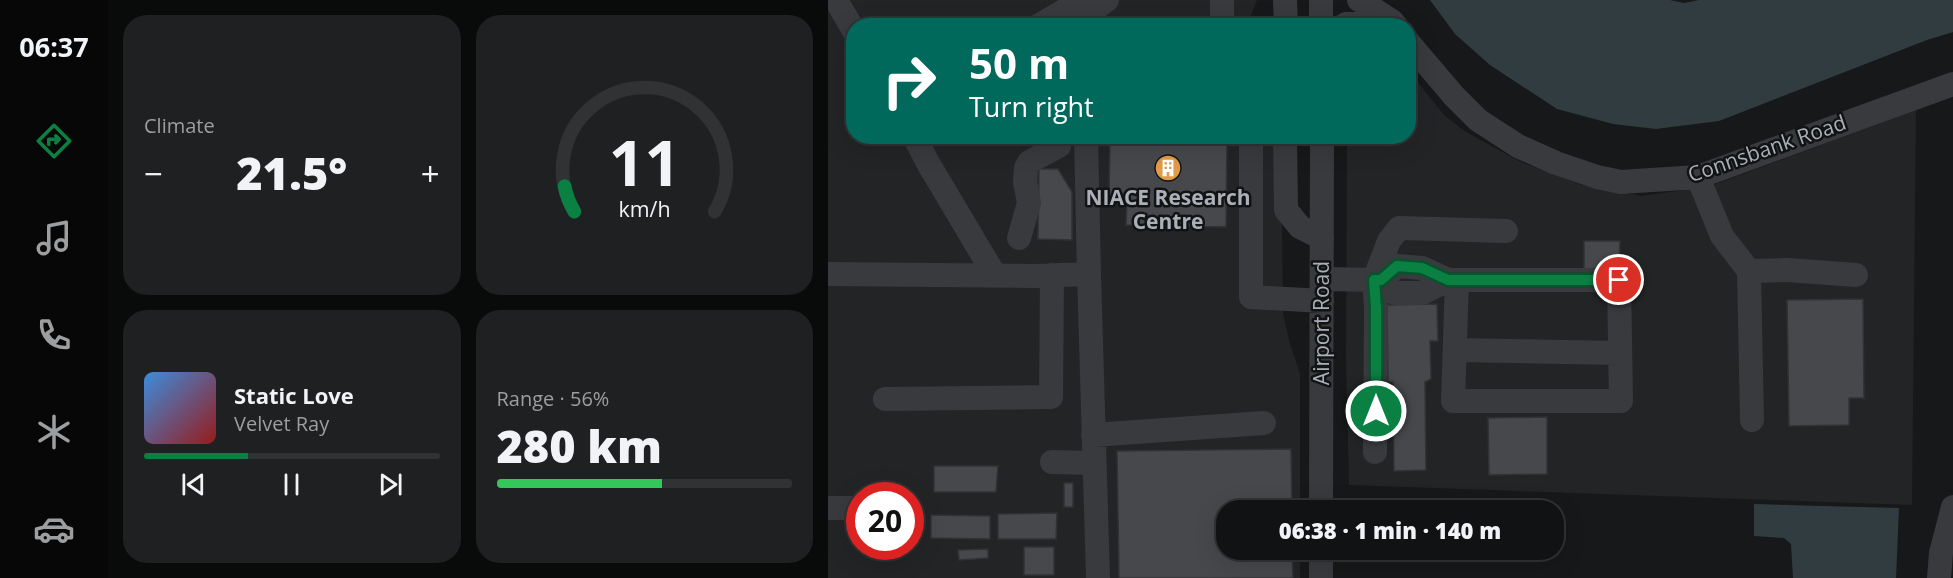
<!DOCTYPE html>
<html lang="en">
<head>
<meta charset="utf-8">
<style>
	body { margin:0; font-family:"Open Sans",sans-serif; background:#1e2021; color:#f1f3f6; height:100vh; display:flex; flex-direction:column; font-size:22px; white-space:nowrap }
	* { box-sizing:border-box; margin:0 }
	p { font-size:20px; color:#9c9ea0 }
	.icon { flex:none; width:33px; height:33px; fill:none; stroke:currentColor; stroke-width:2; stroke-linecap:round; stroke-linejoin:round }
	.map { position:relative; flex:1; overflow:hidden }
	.sheet { display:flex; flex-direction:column; gap:15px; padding:15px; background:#090a0a; width:720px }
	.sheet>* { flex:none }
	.guide { position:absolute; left:18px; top:18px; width:570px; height:126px; border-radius:24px; box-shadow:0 6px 24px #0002,0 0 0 2px #303233; background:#00695c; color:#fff; overflow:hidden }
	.speed { position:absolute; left:18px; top:482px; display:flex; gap:12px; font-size:30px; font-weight:700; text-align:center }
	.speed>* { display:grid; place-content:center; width:78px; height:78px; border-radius:50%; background:#111213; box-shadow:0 6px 24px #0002,0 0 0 2px #303233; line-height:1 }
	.speed .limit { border:9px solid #d22; background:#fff; color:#111 }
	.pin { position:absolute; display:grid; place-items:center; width:51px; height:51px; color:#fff; margin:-26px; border:3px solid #fff; border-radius:50%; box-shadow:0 2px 6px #0007 }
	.me { position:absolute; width:66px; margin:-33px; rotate:0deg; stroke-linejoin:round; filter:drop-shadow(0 0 4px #0008) }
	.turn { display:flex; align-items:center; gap:21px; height:126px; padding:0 24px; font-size:27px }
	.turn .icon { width:78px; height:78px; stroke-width:2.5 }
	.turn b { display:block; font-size:42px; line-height:51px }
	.big { font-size:45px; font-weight:800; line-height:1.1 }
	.sheet .widget { flex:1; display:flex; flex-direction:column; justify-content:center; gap:9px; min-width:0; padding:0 21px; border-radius:24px; background:#1e2021 }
	.sheet .dial { align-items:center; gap:0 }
	.dial svg { height:156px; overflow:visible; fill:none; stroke:#303233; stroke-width:7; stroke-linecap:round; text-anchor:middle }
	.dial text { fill:#f1f3f6; stroke:none }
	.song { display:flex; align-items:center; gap:18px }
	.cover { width:72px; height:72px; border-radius:9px; background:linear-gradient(135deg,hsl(210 70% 55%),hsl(0 70% 35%)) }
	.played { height:6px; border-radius:3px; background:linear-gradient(90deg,#0b8043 35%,#303233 35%) }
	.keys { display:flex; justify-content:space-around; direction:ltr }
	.heat { display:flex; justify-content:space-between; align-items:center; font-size:33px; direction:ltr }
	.charge { height:9px; border-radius:4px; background:linear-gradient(90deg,#34c759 56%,#303233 0) }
	.sheet .tiles { flex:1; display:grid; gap:15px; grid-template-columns:repeat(2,1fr) }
	.trip { position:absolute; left:388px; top:500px; width:348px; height:60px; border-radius:24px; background:#111213; box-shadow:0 6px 24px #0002,0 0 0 2px #303233; font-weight:800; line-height:60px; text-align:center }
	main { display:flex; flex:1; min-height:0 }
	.tabs { display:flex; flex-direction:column; width:108px; justify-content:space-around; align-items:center; background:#070708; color:#9c9ea0 }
	.tabs .icon { width:42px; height:42px }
	.tabs .on { color:#0b8043 }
	.tabs b { font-size:27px; color:#f1f3f6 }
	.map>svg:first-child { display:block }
	.built { fill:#232426; fill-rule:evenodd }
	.water { fill:#313c41 }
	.building { fill:#46484c; stroke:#323235; stroke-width:1.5 }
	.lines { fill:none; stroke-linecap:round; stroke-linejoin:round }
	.minor { stroke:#393a3e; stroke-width:24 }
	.route-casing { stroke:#07532c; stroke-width:15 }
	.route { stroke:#0b8043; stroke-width:10 }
	.labels { text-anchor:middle; stroke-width:5; stroke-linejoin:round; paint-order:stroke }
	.street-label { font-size:21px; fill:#abb0b8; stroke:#121314 }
	.poi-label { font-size:21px; font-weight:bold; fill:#abb0b8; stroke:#121314 }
</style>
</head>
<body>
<main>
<nav class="tabs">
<b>06:37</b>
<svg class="icon on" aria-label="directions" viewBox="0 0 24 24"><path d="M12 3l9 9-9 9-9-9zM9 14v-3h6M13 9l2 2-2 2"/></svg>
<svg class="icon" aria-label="music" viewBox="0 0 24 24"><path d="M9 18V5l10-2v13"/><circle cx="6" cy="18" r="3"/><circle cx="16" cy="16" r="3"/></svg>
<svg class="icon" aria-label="phone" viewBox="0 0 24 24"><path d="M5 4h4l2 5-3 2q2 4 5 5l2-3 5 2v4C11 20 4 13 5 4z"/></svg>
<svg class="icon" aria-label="climate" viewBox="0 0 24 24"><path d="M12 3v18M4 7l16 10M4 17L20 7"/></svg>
<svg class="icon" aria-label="car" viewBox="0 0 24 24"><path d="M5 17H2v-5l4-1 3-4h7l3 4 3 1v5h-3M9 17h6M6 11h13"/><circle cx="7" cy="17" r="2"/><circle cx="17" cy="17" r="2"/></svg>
</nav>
<section class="sheet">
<div class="tiles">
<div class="widget"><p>Climate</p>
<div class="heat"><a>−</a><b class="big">21.5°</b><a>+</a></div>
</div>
<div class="widget dial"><svg viewBox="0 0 100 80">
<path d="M14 69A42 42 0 1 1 86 69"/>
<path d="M14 69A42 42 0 0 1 9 56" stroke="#0b8043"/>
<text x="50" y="56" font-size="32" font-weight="700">11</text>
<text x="50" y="72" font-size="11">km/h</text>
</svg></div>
<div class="widget">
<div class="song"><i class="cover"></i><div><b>Static Love</b><p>Velvet Ray</p></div></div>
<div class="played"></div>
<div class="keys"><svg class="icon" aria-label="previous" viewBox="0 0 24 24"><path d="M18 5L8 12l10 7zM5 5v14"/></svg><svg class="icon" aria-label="pause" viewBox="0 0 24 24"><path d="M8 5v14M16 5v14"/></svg><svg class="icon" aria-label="next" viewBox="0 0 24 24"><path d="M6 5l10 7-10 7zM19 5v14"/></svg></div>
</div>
<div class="widget"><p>Range · 56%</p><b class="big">280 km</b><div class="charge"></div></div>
</div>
</section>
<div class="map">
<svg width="1125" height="578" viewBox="0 0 1125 578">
	<rect width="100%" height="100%" fill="#171819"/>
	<!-- built -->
	<path class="built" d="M0 0H429L422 18 426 25 26 26V136L453 137 455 313 462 344 472 374V510H399V549H472V578H0ZM32 495H82V546H32Z
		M581 71 616 115 638 132 693 162 754 185 813 196 880 187 1088 110 1084 505 521 485 518 359 519 137 580 136Z"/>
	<!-- water -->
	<path class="water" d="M602 0H842L856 3 871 0H1125V32L1099 40 891 121 828 129 785 124 729 109 662 65 627 34Z
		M926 504 1071 508 1068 578H965L963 544 956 538 926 536Z"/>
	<!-- building -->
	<path class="building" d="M282 136H399L398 227 298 225 299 200 281 199Z
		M211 169H230L244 192V240L210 239Z
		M756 241H792L791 269H756Z
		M1035 299 1036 398H1021V425L961 426 959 300Z
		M609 304 610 341H602L603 379 597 382 598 470 566 471 565 382H560L559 305Z
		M719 417V474L661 475 660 418Z
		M463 449 464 510H399V549H464L465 578H291L289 451Z
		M106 466H170L168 492H106Z
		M236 483H245V507H236Z
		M229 513 228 539H170V514Z
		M103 515 162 516V539L103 538Z
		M196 547H226V575H196Z
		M160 549V558L131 560 130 550Z"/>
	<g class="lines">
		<!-- minor -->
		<path class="minor" d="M8 0 26 31
			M394 0V26
			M457 0 458 26
			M531 0 564 21 568 26
			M210 26 254 0
			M256 26 263 12 279 0
			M493 26V0
			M515 26 518 24 549 23 554 26
			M580 42 626 96 650 120 690 146 728 163 769 177 793 182 870 177 1125 84
			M86 136 100 163 166 274
			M423 136V297L494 301
			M457 136 458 210 472 227 494 238
			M870 177 894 236 921 271 924 420
			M191 238 201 203 197 182 198 168 201 162 231 146
			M921 271 959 270 1028 275
			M0 274 205 276 261 274 258 136
			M261 274 270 578
			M494 279 553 280 569 266 594 268 620 280H791L793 401H625L629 280
			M553 280 567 293H594L620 280
			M627 350 792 353
			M57 399 223 397 224 275
			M265 435 436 423
			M547 452 548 308 546 280 561 241 571 228 678 231
			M224 462 266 463
			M0 508H32
			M493 510 494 136
			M493 578V549
			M1111 578 1113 553 1125 507"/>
	</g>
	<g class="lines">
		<defs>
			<path id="route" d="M548 411V308L546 280H553L569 266 594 268 620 280H791"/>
		</defs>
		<!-- route casing -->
		<use href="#route" class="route-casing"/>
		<!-- route -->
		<use href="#route" class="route"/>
	</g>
	<!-- icons -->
	<defs>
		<symbol id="building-disc" viewBox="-11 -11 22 22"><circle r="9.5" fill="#e29b46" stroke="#121314"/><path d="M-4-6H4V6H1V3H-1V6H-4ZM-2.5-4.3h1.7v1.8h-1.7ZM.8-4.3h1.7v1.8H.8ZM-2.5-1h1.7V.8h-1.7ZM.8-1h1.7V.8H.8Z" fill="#fff"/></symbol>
	</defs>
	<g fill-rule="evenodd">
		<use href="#building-disc" x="325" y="153" width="30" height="30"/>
	</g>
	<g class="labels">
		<!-- street labels -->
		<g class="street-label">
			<text transform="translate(939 149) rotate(-19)" y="7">Connsbank Road</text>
			<text transform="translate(494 323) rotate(-90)" y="7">Airport Road</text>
		</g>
		<!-- poi labels -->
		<g class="poi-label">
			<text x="340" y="205">NIACE Research<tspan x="340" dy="24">Centre</tspan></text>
		</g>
	</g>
</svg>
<div class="speed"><div class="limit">20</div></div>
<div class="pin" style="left:791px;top:280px;background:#d93025"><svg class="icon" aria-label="arrive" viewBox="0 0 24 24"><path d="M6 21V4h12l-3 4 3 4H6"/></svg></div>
<svg class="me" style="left:548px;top:411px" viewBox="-20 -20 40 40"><circle r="17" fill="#0b8043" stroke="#fff" stroke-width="3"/><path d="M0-11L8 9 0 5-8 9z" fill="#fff"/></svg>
<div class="trip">06:38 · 1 min · 140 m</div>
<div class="guide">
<div class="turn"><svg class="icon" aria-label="right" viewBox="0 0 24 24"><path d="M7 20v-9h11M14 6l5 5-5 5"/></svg><div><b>50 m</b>Turn right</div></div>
</div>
</div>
</main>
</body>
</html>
